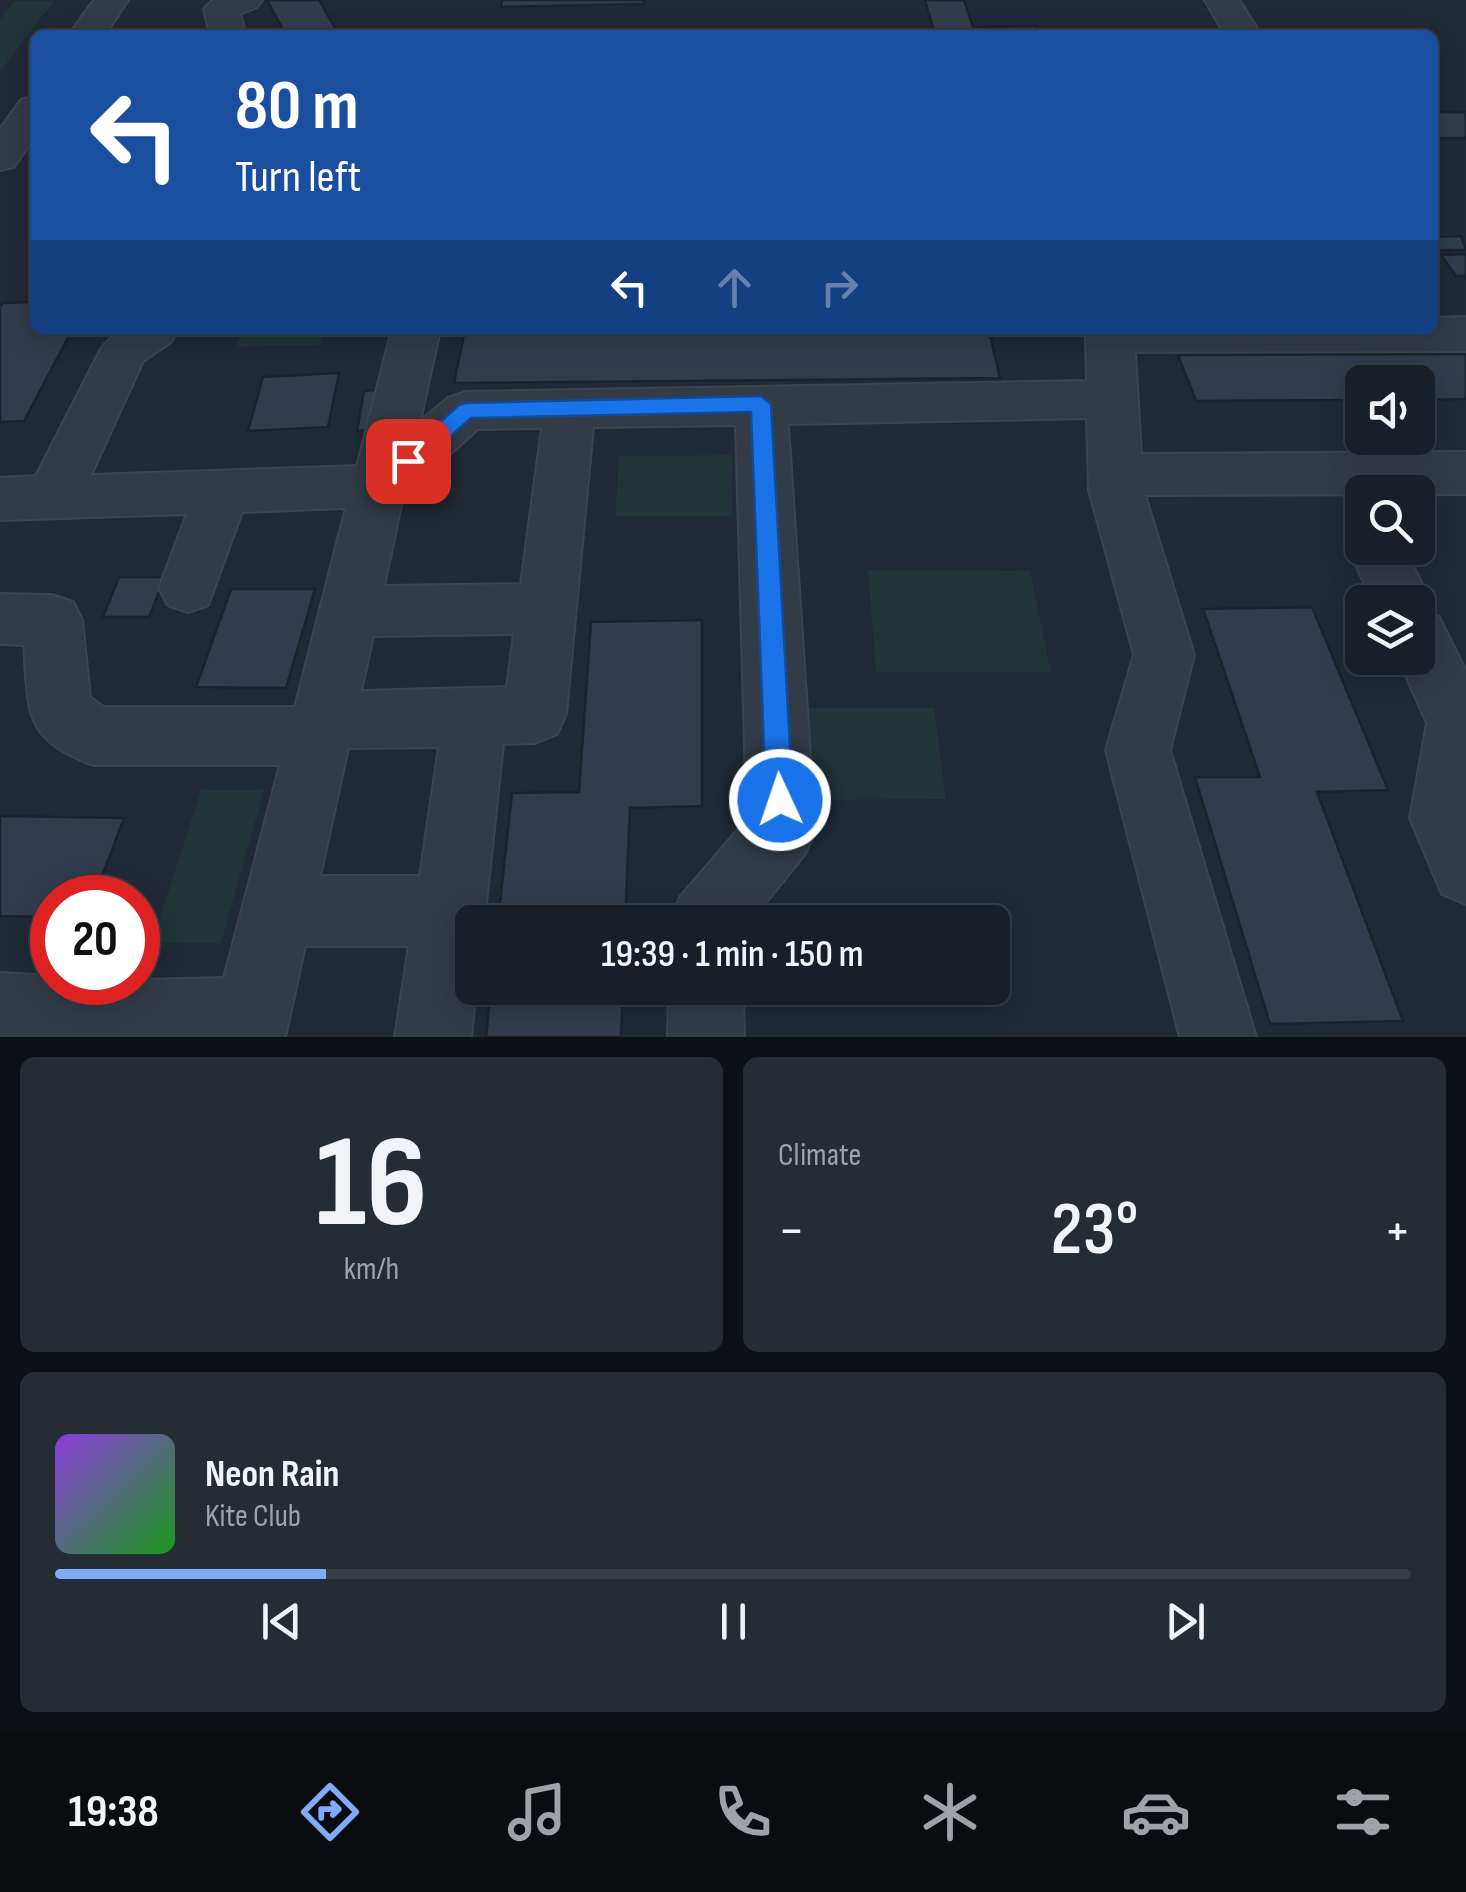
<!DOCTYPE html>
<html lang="en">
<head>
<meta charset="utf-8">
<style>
	body { margin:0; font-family:"Sofia Sans Condensed",sans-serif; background:#252c34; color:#f1f3f6; height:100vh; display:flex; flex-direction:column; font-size:38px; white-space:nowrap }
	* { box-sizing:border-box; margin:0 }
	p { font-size:32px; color:#9fa2a8 }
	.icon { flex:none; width:55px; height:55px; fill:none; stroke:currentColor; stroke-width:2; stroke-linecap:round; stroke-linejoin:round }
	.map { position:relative; height:1037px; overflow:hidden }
	.drawer { display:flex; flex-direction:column; gap:20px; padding:20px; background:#0d1116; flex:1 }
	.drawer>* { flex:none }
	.top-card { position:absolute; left:30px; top:30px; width:1408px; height:305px; border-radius:15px; box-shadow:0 5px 25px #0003,0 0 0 2px #363d45; background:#1a4fa0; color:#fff; overflow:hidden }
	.buttons { position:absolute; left:1345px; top:365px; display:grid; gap:20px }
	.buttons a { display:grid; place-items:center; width:90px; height:90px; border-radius:15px; background:#181f28; box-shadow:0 5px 25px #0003,0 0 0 2px #363d45; font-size:50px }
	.speed { position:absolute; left:30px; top:875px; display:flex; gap:20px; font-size:50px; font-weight:700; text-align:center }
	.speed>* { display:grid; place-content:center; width:130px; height:130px; border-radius:50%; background:#181f28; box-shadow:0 5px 25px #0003,0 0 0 2px #363d45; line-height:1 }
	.speed .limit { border:15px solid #d22; background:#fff; color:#111 }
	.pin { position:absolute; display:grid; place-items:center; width:85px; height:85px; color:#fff; margin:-42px; border-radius:20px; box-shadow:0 5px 15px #0006 }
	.me { position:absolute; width:110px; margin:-55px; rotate:357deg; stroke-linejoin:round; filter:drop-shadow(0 0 8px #0008) }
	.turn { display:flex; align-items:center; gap:35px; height:210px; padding:0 40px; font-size:45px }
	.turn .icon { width:130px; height:130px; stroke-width:2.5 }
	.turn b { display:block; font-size:70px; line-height:85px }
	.lanes { display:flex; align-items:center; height:95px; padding:0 40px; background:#0003; justify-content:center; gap:50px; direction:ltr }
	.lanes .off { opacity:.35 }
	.big { font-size:75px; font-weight:600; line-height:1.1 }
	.drawer .tile { flex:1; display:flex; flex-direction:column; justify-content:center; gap:15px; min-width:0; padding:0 35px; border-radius:15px; background:#252c34 }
	.drawer .dial { align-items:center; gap:0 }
	.dial b { font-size:130px; line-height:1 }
	.song { display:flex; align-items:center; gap:30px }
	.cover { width:120px; height:120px; border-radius:15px; background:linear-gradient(135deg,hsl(270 70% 55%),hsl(120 70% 35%)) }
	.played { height:10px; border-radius:5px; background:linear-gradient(90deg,#7fabf7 20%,#363d45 20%) }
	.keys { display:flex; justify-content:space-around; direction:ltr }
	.heat { display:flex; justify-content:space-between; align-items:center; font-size:55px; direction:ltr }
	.drawer .tiles { flex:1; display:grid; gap:20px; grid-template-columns:1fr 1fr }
	.tile:last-child { grid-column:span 2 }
	.trip { position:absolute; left:455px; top:905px; width:555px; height:100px; border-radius:15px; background:#181f28; box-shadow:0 5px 25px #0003,0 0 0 2px #363d45; font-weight:600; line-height:100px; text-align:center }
	.dock { display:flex; height:160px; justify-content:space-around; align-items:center; background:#0a0c10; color:#9fa2a8 }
	.dock .icon { width:70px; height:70px }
	.dock .active { color:#7fabf7 }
	.dock b { font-size:45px; color:#f1f3f6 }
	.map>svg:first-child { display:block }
	.green { fill:#213437 }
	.building { fill:#313d4d; stroke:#1b222d; stroke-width:2.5 }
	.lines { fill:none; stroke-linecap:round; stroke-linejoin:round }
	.minor-casing { stroke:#3c4450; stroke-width:4 }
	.minor { fill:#333b47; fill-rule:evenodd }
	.route { fill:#1a73e8; stroke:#114b97; stroke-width:2.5 }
</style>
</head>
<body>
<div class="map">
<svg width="1466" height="1037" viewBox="0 0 1466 1037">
	<rect width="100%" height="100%" fill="#202936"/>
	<!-- green -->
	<path class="green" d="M15 1H54L0 72V19Z
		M242 330H325L321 345 236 347Z
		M732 455V516H615L619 456Z
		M868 570 1030 571 1051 672H876Z
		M808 708H934L946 799 813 800Z
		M201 790H264L221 943H152Z"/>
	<!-- building -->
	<path class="building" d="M267 0H319L339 35H286Z
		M502 0H644V4L501 7Z
		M925 0H964L973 27 1037 26 1040 35H935Z
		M1432 112H1466V138H1432Z
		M1461 236 1466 250H1439L1432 240V237Z
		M1466 254V276H1456L1441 255Z
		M35 302V330H72L24 421 0 422V307L3 303Z
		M465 330H989L1000 378 454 383Z
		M1466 354V399L1418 400V382H1362V400L1196 401 1178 355Z
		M339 373 328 427 248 431 263 377Z
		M387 389 381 429 357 431 364 391Z
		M119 577H165L149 617H103Z
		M231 589H315L286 688 196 687Z
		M1312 607 1388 790 1317 792 1403 1021 1270 1024 1195 777H1260L1203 609Z
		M702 620V806L630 808 625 922H498L512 793 579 792 591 622Z
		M0 816 124 818 94 898H52V917L0 916Z
		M491 988H623L621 1037H486Z"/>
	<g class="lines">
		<defs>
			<path id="minor" d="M94 0H128L105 35H69Z
				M213 0H262L257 7 240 14 246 35H210L204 9Z
				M1205 0H1239L1261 35H1225Z
				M35 96V136L14 167 0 170V129L21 100Z
				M1466 317V351L1135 352 1141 454 1466 452V494L1145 495 1194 655 1170 750 1256 1037H1180L1106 750 1134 655 1089 490 1087 418 788 424 815 831 805 854 750 922H670L680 897 747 819 736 425 593 427 566 714 557 734 535 743 503 744 484 922H472V988H476L471 1037H395L409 946H305L285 1037H0V973L52 976V982L224 978 280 765H93C22 738 29 712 24 645L0 644V594L52 595 73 602 82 620 90 697 103 707H295L346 508 242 512 208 605 188 612 168 605 159 588 187 514 0 520V478L36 476 100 351C117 322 148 330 178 330L171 342 143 361 91 475 357 466 392 330H440L420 421 448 398 466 392 1087 381 1086 336 1090 330H1432V318ZM542 428 521 584 384 586 403 496 478 429ZM514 634 507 687 361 691 373 636ZM439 747 420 876H320L348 748Z
				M1362 530V548H1404L1431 602 1426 612 1439 617 1466 671V904L1442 894 1410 818 1427 723 1398 658H1418V602H1373L1348 548 1356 532Z
				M669 988H743L744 1037H668Z"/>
		</defs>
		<!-- minor casing -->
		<use href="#minor" class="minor-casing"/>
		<!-- minor -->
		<use href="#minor" class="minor"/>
	</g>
	<!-- route -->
	<path class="route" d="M761 396 771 404 793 800 789 809 780 813 770 809 766 800 751 412 471 418 416 467 408 470 397 461 459 405 466 403Z"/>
</svg>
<div class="buttons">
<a><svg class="icon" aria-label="sound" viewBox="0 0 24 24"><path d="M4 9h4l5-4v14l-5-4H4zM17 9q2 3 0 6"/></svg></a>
<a><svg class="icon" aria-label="search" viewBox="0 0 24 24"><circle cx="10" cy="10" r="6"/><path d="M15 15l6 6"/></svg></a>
<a><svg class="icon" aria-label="layers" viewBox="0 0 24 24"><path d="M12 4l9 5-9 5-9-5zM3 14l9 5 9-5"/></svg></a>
</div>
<div class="speed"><div class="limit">20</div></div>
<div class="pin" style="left:408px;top:461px;background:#d93025"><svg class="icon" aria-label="arrive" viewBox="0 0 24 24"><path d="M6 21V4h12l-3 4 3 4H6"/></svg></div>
<svg class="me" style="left:780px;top:800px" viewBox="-20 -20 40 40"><circle r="17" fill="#1a73e8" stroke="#fff" stroke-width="3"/><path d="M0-11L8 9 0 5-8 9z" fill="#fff"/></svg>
<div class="trip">19:39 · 1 min · 150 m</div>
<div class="top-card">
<div class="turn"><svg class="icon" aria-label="left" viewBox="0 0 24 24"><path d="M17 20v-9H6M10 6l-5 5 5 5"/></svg><div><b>80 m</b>Turn left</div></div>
<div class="lanes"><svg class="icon" aria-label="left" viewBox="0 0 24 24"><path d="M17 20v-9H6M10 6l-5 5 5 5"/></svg><svg class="icon off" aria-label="ahead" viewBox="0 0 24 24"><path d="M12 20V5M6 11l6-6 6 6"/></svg><svg class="icon off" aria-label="right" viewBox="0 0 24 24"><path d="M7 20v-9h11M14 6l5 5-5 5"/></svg></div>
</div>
</div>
<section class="drawer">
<div class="tiles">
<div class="tile dial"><b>16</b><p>km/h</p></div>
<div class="tile"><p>Climate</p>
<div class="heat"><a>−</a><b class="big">23°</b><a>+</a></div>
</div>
<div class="tile">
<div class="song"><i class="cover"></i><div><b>Neon Rain</b><p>Kite Club</p></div></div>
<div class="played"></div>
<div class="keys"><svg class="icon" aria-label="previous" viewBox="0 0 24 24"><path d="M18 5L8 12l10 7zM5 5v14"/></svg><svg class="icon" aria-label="pause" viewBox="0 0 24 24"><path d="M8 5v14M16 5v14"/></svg><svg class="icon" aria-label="next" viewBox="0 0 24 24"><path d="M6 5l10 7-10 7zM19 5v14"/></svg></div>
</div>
</div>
</section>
<nav class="dock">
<b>19:38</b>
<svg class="icon active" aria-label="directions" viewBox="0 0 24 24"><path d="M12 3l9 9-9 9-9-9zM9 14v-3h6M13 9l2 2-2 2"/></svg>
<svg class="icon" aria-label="music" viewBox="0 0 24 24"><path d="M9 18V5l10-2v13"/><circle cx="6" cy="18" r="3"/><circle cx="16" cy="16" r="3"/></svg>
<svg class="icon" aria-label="phone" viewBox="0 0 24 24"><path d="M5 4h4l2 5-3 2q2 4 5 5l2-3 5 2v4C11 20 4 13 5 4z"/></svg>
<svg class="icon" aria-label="climate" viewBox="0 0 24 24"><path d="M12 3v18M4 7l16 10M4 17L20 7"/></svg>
<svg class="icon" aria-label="car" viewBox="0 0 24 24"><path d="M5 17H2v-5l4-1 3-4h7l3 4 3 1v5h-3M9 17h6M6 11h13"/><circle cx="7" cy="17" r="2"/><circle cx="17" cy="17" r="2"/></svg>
<svg class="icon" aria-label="filters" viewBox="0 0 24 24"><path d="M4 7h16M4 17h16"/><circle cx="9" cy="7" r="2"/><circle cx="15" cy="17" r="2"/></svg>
</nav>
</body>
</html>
